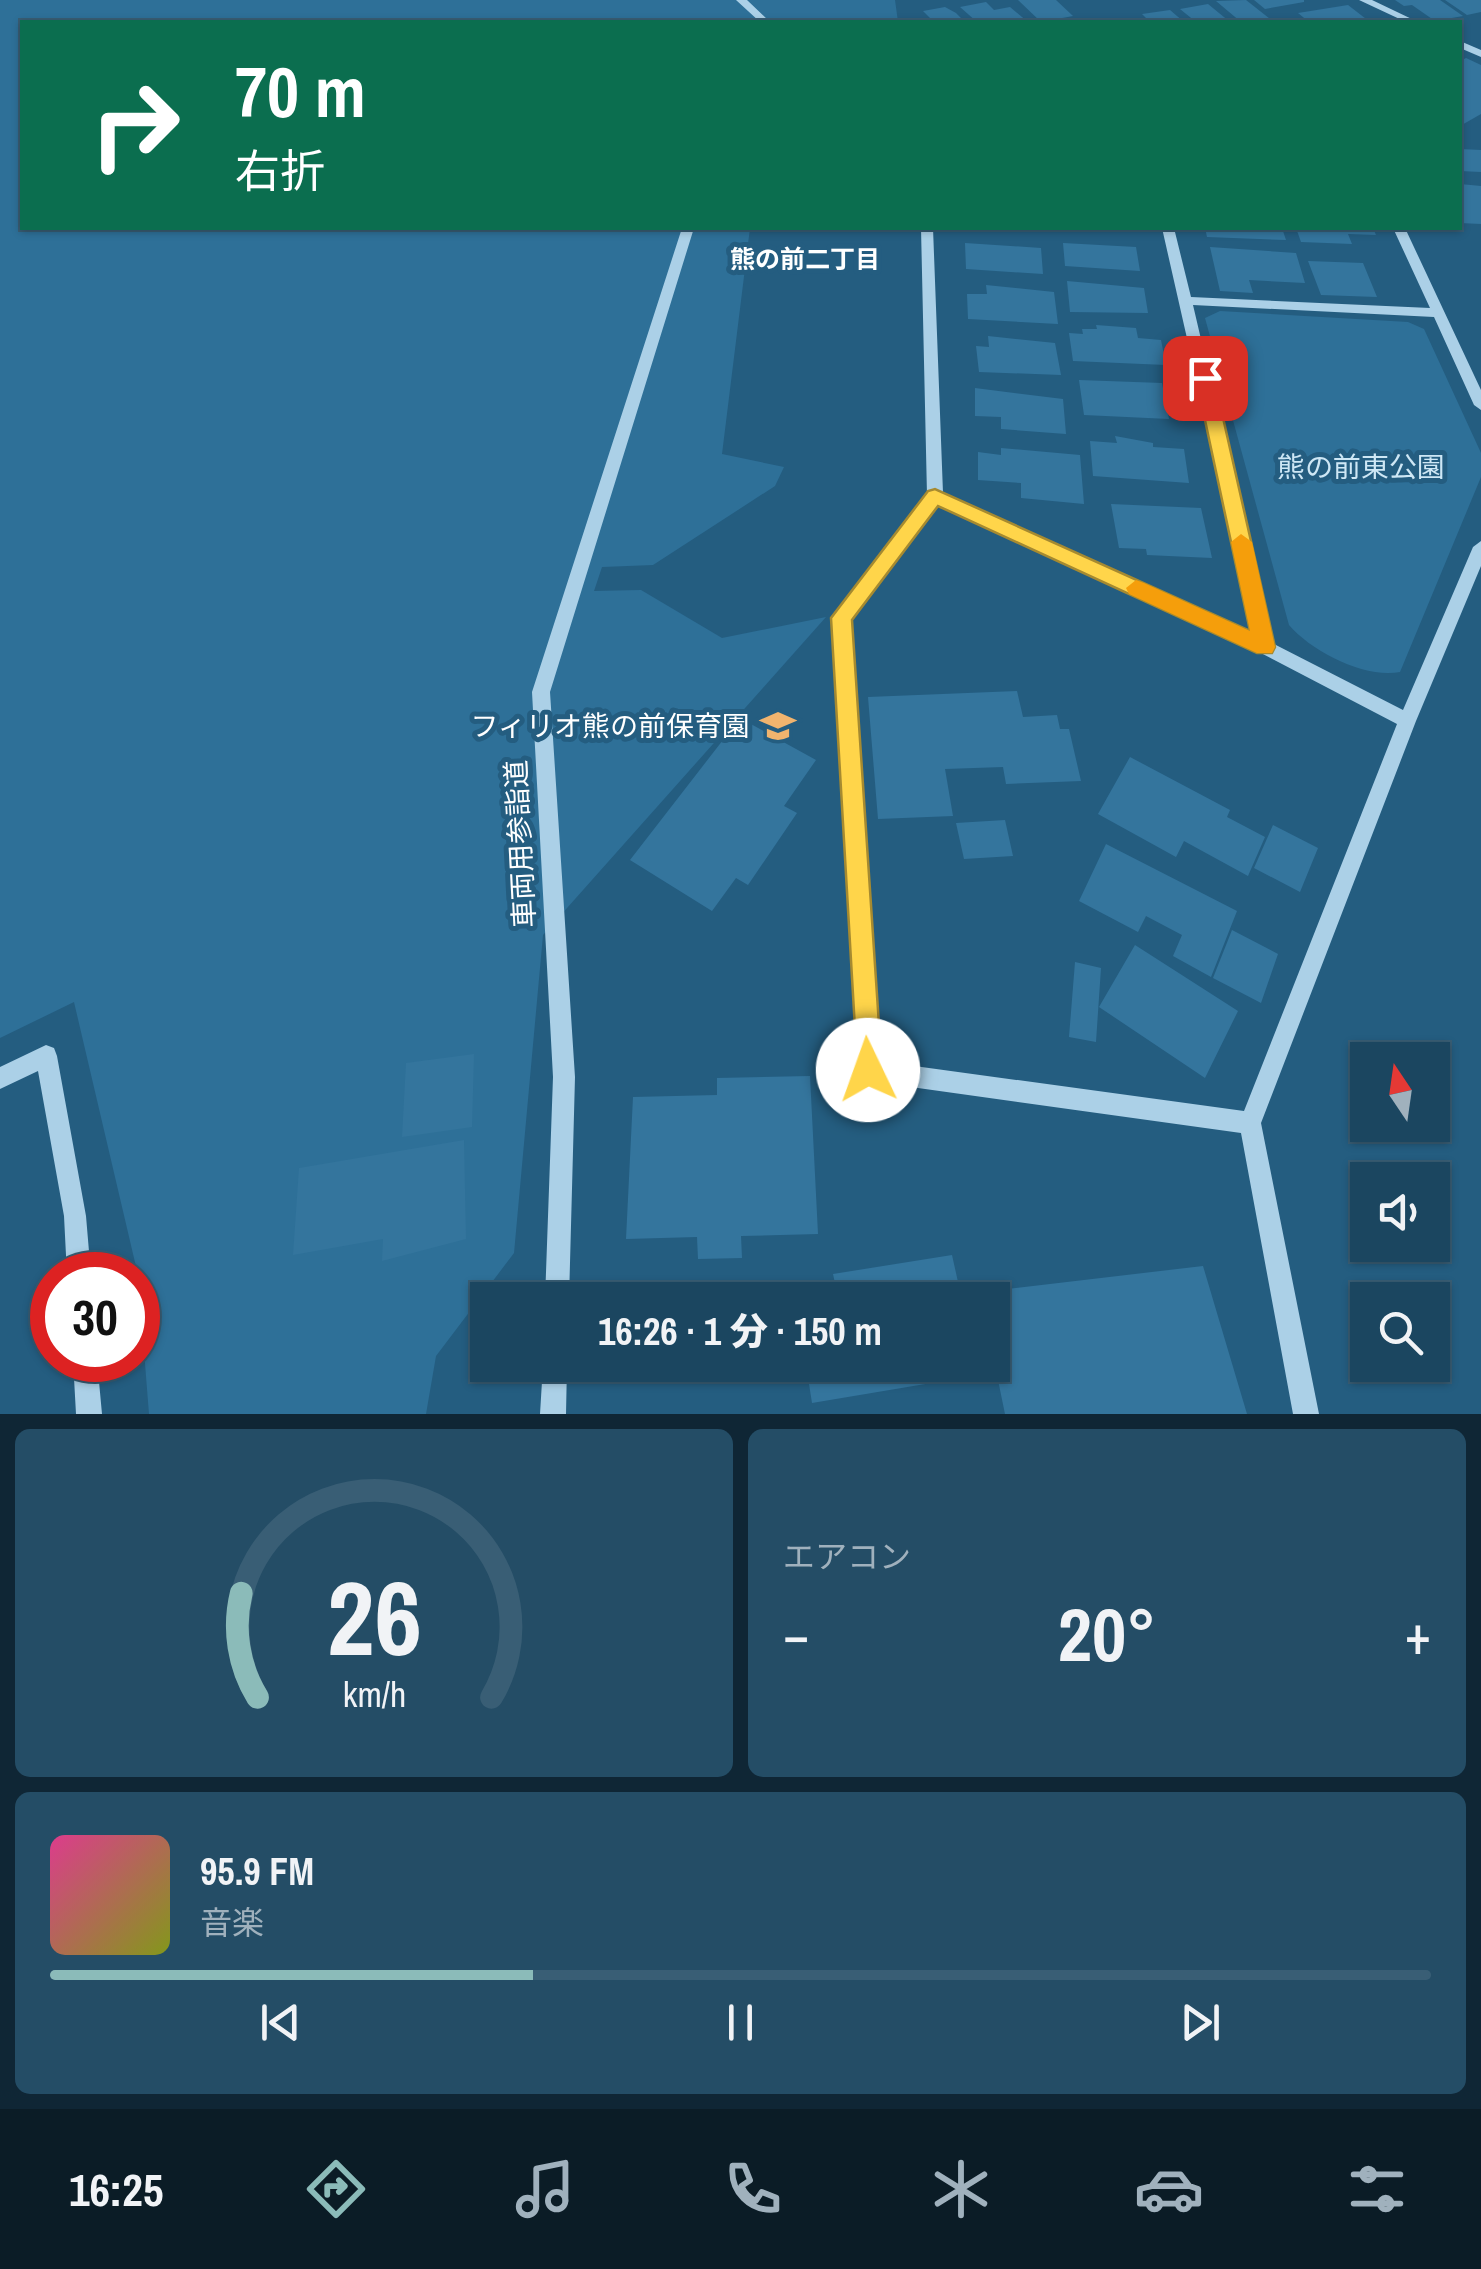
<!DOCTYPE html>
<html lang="ja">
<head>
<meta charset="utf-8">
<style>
	body { margin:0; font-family:"Archivo Narrow","Noto Sans JP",sans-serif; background:#244d66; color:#f1f3f6; height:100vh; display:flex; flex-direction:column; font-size:38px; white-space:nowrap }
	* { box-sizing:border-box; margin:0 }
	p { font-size:32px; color:#a0b1bd }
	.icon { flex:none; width:55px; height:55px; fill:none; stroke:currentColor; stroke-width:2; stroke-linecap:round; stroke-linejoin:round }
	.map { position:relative; height:1414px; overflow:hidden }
	.drawer { display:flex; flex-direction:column; gap:15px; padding:15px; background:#0f2635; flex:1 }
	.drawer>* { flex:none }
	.hud { position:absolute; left:20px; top:20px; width:1442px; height:210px; border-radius:0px; box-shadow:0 2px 8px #0004,0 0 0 2px #395e75; background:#0b6e4f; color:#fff; overflow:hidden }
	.needle { width:65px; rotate:347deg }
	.controls { position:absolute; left:1350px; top:1042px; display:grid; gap:20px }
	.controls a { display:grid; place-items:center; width:100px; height:100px; border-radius:0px; background:#1b4660; box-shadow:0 2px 8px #0004,0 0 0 2px #395e75; font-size:50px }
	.speed { position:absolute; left:30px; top:1252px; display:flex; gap:20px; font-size:50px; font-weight:700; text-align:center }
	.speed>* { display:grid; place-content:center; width:130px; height:130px; border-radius:50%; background:#1b4660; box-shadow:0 2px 8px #0004,0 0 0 2px #395e75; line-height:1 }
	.speed .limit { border:15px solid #d22; background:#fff; color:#111 }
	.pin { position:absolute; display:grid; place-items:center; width:85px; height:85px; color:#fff; margin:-42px; border-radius:20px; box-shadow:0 5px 15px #0006 }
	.me { position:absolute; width:110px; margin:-55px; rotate:357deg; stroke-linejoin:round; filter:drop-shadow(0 0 8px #0008) }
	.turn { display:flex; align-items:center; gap:35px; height:210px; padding:0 50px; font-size:45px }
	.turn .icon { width:130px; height:130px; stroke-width:2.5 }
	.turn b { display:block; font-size:70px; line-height:85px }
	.big { font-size:75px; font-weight:800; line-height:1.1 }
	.drawer .widget { flex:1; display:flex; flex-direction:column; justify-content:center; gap:15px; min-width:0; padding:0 35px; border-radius:15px; background:#244d66 }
	.drawer .dial { align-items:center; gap:0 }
	.dial svg { height:260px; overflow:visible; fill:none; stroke:#395e75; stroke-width:7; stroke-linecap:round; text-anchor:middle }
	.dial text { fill:#f1f3f6; stroke:none }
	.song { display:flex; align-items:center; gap:30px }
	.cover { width:120px; height:120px; border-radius:15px; background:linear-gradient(135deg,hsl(330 70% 55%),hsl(70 70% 35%)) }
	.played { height:10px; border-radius:5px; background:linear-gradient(90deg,#8bbbb9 35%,#395e75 35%) }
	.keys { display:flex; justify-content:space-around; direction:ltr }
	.heat { display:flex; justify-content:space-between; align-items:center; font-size:55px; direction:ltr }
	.drawer .tiles { flex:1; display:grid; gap:15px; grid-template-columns:1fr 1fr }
	.widget:last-child { grid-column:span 2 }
	.trip { position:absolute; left:470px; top:1282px; width:540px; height:100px; border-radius:0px; background:#1b4660; box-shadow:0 2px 8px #0004,0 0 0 2px #395e75; font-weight:800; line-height:100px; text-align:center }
	.tabs { display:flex; height:160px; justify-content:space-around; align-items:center; background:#0b1c26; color:#a0b1bd }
	.tabs .icon { width:70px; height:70px }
	.tabs .on { color:#8bbbb9 }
	.tabs b { font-size:45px; color:#f1f3f6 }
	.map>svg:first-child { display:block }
	.green { fill:#2e7098 }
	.building { fill:#34759d }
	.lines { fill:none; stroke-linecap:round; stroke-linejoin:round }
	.minor { fill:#abd0e7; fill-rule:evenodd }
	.route { fill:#ffd54a; stroke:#a68a30; stroke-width:2.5 }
	.slow { fill:#f59e0b }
	.labels { text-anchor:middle; stroke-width:10; stroke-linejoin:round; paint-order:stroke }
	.far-neighbourhood-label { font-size:25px; font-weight:bold; fill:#fff; stroke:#245d80 }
	.park-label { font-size:28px; fill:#cee7f5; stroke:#245d80 }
	.poi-label { font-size:28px; fill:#fff; stroke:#245d80; text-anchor:end }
	.street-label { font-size:28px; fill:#fff; stroke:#245d80 }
</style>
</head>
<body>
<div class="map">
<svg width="1481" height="1414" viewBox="0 0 1481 1414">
	<rect width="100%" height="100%" fill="#245d80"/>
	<!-- green -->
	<path class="green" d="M0 0H895L898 22H22V228H750L722 454 784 467 775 486 653 565 602 567 594 591 641 590 722 638 826 617 543 935 514 1253 436 1356 426 1414H149L138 1275 74 1002 0 1038Z
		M1220 311 1408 322 1424 329 1481 453V477L1400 672C1366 679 1312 652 1289 625L1205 318Z"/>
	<!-- building -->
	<path class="building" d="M1018 0H1056L1073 16 1041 22Z
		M1246 0 1274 22H1241L1216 1Z
		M1254 0H1304V2L1265 9Z
		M1395 0H1440L1463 16 1435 21 1412 5 1404 6Z
		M1445 0H1481V12L1467 15Z
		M986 2 994 10 1010 7 1028 22H977L960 7Z
		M1208 4 1230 22H1196L1180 9Z
		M1348 5 1370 22H1309L1298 13Z
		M945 7 956 13 965 22H934L923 11Z
		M1170 10 1184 22H1150L1142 14Z
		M1466 58 1481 65V114L1460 126V61Z
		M1460 149 1481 150V172L1460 171Z
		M1460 184 1481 186V224L1460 223Z
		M1205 228H1282L1286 240 1207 237Z
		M1296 228H1373L1376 235 1348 234 1352 244 1301 242Z
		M965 243 1041 248 1043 274 966 269Z
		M1063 243 1136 247 1140 271 1065 266Z
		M1210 247 1296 253 1305 283 1249 280 1253 293 1220 291Z
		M1308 261 1363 263 1377 297 1321 295Z
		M1067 281 1144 288 1148 313 1070 312Z
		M986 285 1054 292 1058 324 968 319 967 294H987Z
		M1096 325 1136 328 1138 338 1161 340 1166 365 1073 361 1069 333 1083 334 1082 329H1097Z
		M988 336 1055 343 1061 375 979 372 976 346 989 347Z
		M1079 380 1162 383 1169 419 1084 415Z
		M975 388 1063 399 1066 434 1001 429V417L975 416Z
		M1115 436 1153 443V447L1184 449 1189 483 1093 476 1090 441 1117 443Z
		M1001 448 1080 455 1084 504 1021 498V483L978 480V452L1001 455Z
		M1111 504 1201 508 1212 558 1147 555 1146 549 1119 548Z
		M1017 691 1023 717 1057 715 1060 729H1069L1081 781 1006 784 1003 767 945 769 953 816 878 819 868 697Z
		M740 718 816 760 784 806 797 813 748 885 736 878 712 911 630 860Z
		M1130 757 1230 810 1227 817 1265 837 1248 876 1184 841 1176 857 1098 814Z
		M1005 820 1013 856 964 859 956 823Z
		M1273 825 1318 848 1300 892 1254 868Z
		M1106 844 1237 911 1211 977 1173 956 1182 935 1146 916 1138 932 1079 901Z
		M1232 930 1278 954 1261 1003 1213 978Z
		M1135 945 1238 1011 1205 1078 1099 1007Z
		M1075 962 1101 968 1096 1042 1069 1037Z
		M474 1054 472 1127 402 1137 406 1063Z
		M810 1076 818 1234 741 1236 742 1258 698 1259 697 1237 626 1239 633 1097 717 1095V1078Z
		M464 1140 466 1239 382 1261 383 1239 293 1255 299 1168Z
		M952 1255 962 1300H801L837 1293 833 1274Z
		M1203 1266 1247 1414H1005L992 1351V1300H983L981 1292Z
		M806 1365H977L979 1375 812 1403Z"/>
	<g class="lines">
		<!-- minor -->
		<path class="minor" d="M736 0H747L770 22H760Z
			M1359 0H1372L1418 22H1406Z
			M1460 41 1481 50V57L1460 48Z
			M682 228H694L550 692 575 1077 569 1300H545L553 1077 532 692Z
			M921 228H933L943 493 1254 634 1162 228H1174L1191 297 1430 308 1393 228H1405L1481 390V410L1474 405 1434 317 1193 305 1272 643 1403 710 1473 547 1481 541V566L1416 721 1261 1123 1319 1414H1293L1241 1133 868 1081 860 1078 857 1070 833 618 927 495ZM938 504 1259 652 1397 724 1244 1111 878 1061 849 619Z
			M46 1045 54 1048 57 1056 86 1216 91 1275H67L64 1216 38 1071 0 1089V1067Z
			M73 1360H97L102 1414H76Z
			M543 1365H567L566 1414H540Z"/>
	</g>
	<!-- route -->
	<path class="route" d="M1205 371 1214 378 1275 647 1272 653H1257L938 506 852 620 882 1070 878 1080 868 1084 858 1080 831 618 928 491 935 489 1250 631 1196 378Z"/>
	<!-- slow -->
	<path class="slow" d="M1241 534 1252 542 1275 647 1272 653H1257L1129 594 1126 588 1136 580 1144 583 1250 631 1231 542Z"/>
	<!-- icons -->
	<defs>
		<symbol id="school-bare" viewBox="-9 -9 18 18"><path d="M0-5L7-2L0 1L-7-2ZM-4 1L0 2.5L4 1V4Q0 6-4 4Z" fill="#f1b46e" stroke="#245d80" stroke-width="2.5" paint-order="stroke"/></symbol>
	</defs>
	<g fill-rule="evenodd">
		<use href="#school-bare" x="753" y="701" width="50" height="50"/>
	</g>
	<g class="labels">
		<!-- far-neighbourhood labels -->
		<g class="far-neighbourhood-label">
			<text x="805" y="268">熊の前二丁目</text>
		</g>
		<!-- park labels -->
		<g class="park-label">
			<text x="1361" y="477">熊の前東公園</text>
		</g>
		<!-- poi labels -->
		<g class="poi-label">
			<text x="750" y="736">フィリオ熊の前保育園</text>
		</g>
		<!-- street labels -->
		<g class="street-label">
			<text transform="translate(520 844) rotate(-93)" y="10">車両用参詣道</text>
		</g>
	</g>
</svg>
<div class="controls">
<a><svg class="needle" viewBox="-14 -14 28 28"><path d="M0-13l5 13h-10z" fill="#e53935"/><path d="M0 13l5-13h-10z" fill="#a0b1bd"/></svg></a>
<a><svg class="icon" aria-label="sound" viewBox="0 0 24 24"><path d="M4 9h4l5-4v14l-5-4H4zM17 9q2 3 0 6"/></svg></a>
<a><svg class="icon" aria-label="search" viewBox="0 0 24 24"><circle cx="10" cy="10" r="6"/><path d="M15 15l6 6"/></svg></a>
</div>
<div class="speed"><div class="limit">30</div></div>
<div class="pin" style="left:1205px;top:378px;background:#d93025"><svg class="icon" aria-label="arrive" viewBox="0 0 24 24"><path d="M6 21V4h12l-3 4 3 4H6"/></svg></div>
<svg class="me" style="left:868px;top:1070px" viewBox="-20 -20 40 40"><circle r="19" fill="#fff"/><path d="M0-13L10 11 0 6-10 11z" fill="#ffd54a"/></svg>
<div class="trip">16:26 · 1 分 · 150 m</div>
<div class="hud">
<div class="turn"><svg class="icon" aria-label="right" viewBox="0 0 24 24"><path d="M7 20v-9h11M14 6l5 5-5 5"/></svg><div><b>70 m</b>右折</div></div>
</div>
</div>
<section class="drawer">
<div class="tiles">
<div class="widget dial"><svg viewBox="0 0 100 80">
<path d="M14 69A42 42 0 1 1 86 69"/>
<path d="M14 69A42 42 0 0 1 9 37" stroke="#8bbbb9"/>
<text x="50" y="56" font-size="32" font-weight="700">26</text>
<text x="50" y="72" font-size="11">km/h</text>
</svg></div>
<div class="widget"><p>エアコン</p>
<div class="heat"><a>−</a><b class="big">20°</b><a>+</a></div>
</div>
<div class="widget">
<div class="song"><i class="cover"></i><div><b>95.9 FM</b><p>音楽</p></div></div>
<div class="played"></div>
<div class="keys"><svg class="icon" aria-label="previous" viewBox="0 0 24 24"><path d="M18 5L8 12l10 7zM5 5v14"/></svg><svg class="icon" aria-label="pause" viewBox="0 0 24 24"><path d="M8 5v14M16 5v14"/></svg><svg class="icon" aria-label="next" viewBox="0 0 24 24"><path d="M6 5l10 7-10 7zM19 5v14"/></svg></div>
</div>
</div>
</section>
<nav class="tabs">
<b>16:25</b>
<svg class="icon on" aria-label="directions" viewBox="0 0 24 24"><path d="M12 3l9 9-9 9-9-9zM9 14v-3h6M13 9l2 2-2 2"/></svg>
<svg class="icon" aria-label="music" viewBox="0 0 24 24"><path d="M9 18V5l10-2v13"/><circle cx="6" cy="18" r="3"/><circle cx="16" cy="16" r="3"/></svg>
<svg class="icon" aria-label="phone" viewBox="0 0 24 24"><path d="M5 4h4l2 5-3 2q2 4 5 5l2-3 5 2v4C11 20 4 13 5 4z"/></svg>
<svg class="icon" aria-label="climate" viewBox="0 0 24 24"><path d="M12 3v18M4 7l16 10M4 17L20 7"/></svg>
<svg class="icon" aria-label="car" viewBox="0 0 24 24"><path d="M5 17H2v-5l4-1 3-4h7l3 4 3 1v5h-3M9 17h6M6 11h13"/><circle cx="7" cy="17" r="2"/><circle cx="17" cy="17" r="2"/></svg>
<svg class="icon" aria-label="filters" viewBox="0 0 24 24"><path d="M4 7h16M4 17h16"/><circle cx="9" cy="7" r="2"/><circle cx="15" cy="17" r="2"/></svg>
</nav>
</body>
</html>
